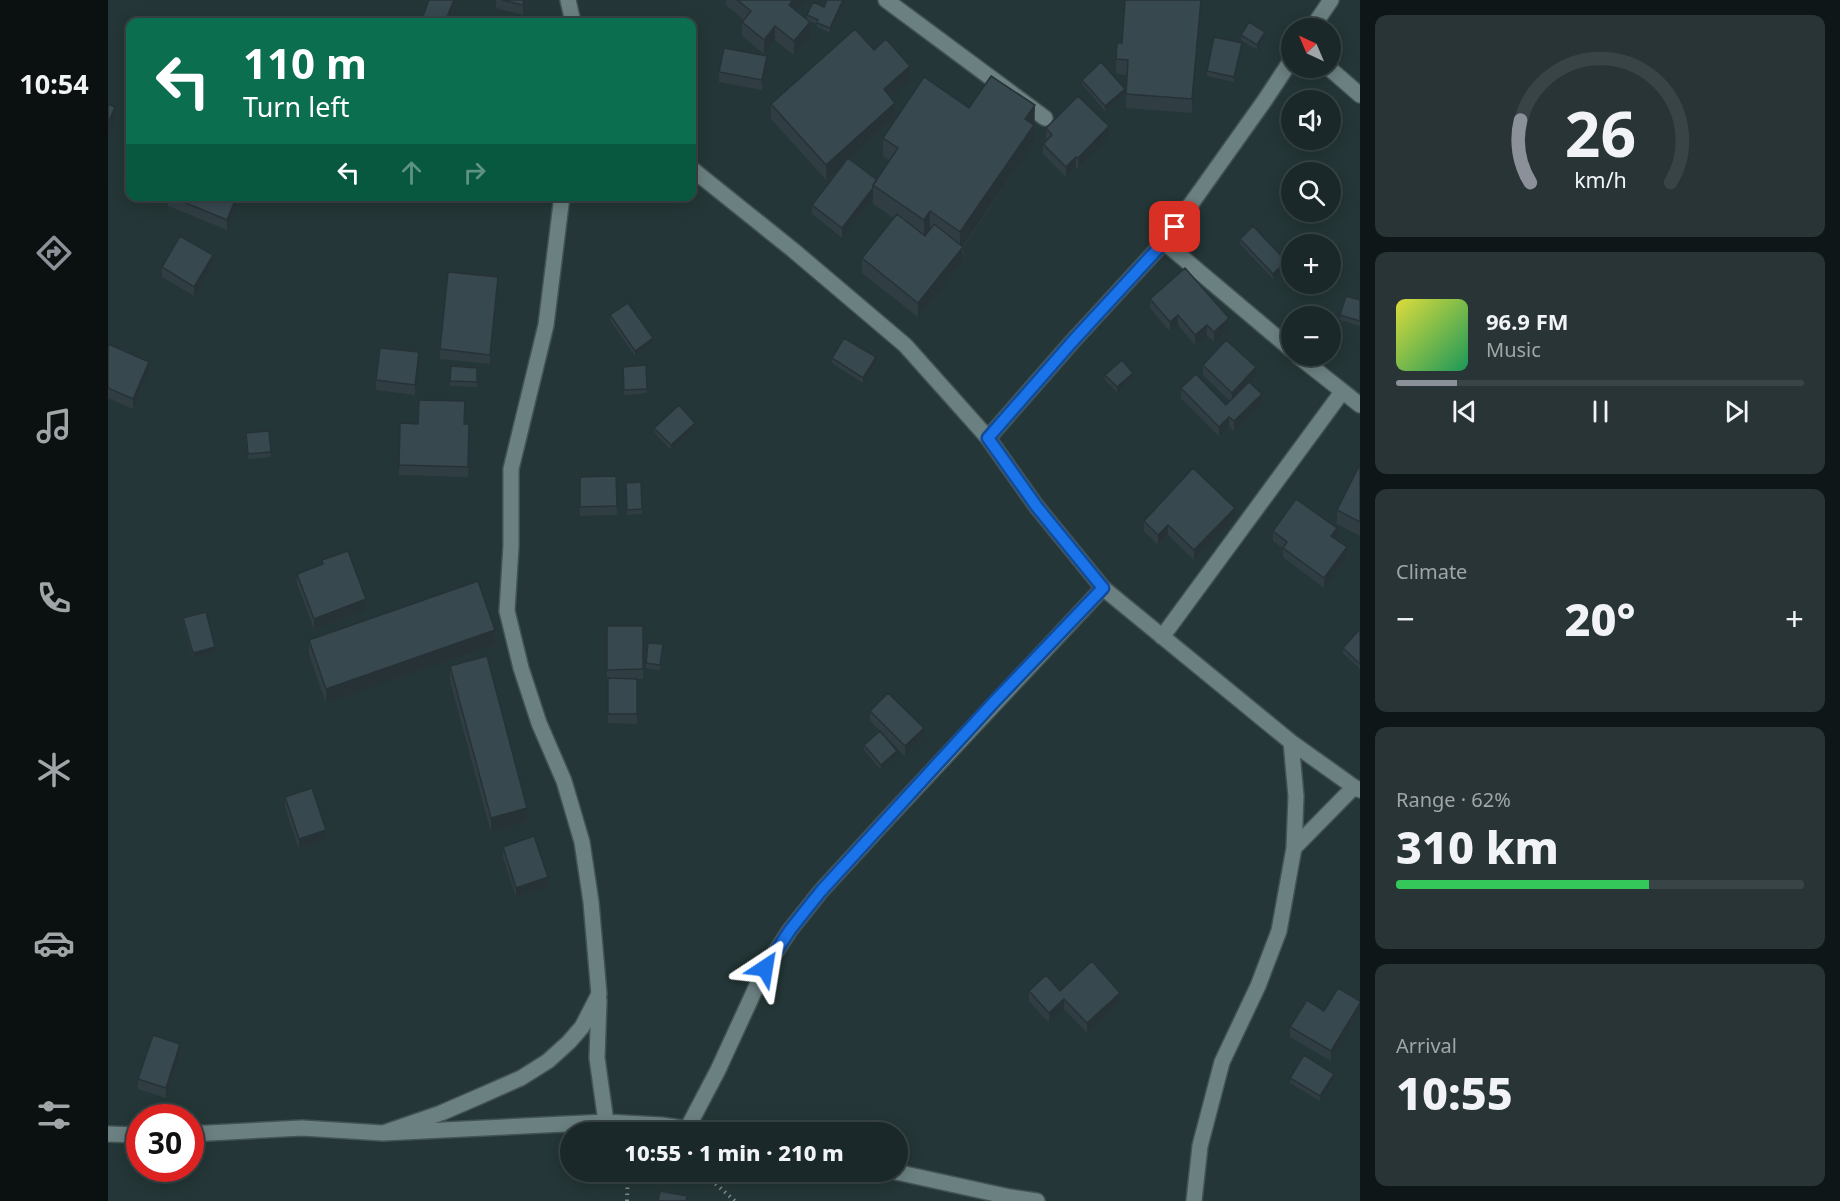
<!DOCTYPE html>
<html lang="en">
<head>
<meta charset="utf-8">
<style>
	body { margin:0; font-family:"Noto Sans",sans-serif; background:#283435; color:#f1f3f6; height:100vh; display:flex; flex-direction:column; font-size:22px; white-space:nowrap }
	* { box-sizing:border-box; margin:0 }
	p { font-size:20px; color:#a0a6a8 }
	.icon { flex:none; width:33px; height:33px; fill:none; stroke:currentColor; stroke-width:2; stroke-linecap:round; stroke-linejoin:round }
	.map { position:relative; flex:1; overflow:hidden }
	.drawer { display:flex; flex-direction:column; gap:15px; padding:15px; background:#0f1617; width:480px }
	.drawer>* { flex:none }
	.hud { position:absolute; left:18px; top:18px; width:570px; height:183px; border-radius:12px; box-shadow:0 3px 15px #0003,0 0 0 2px #394446; background:#0b6e4f; color:#fff; overflow:hidden }
	.needle { width:39px; rotate:316deg }
	.tools { position:absolute; left:1173px; top:18px; display:grid; gap:12px }
	.tools a { display:grid; place-items:center; width:60px; height:60px; border-radius:50%; background:#1b2829; box-shadow:0 3px 15px #0003,0 0 0 2px #394446; font-size:30px }
	.speed { position:absolute; left:18px; top:1104px; display:flex; gap:12px; font-size:30px; font-weight:700; text-align:center }
	.speed>* { display:grid; place-content:center; width:78px; height:78px; border-radius:50%; background:#1b2829; box-shadow:0 3px 15px #0003,0 0 0 2px #394446; line-height:1 }
	.speed .limit { border:9px solid #d22; background:#fff; color:#111 }
	.pin { position:absolute; display:grid; place-items:center; width:51px; height:51px; color:#fff; margin:-26px; border-radius:12px; box-shadow:0 3px 9px #0006 }
	.me { position:absolute; width:66px; margin:-33px; rotate:33deg; stroke-linejoin:round; filter:drop-shadow(0 0 4px #0008) }
	.turn { display:flex; align-items:center; gap:21px; height:126px; padding:0 18px; font-size:27px }
	.turn .icon { width:78px; height:78px; stroke-width:2.5 }
	.turn b { display:block; font-size:42px; line-height:51px }
	.lanes { display:flex; align-items:center; height:57px; padding:0 18px; background:#0003; justify-content:center; gap:30px; direction:ltr }
	.lanes .off { opacity:.35 }
	.big { font-size:45px; font-weight:800; line-height:1.1 }
	.drawer .widget { flex:1; display:flex; flex-direction:column; justify-content:center; gap:9px; min-width:0; padding:0 21px; border-radius:12px; background:#283435 }
	.drawer .dial { align-items:center; gap:0 }
	.dial svg { height:156px; overflow:visible; fill:none; stroke:#394446; stroke-width:7; stroke-linecap:round; text-anchor:middle }
	.dial text { fill:#f1f3f6; stroke:none }
	.song { display:flex; align-items:center; gap:18px }
	.cover { width:72px; height:72px; border-radius:9px; background:linear-gradient(135deg,hsl(60 70% 55%),hsl(150 70% 35%)) }
	.played { height:6px; border-radius:3px; background:linear-gradient(90deg,#8c9099 15%,#394446 15%) }
	.keys { display:flex; justify-content:space-around; direction:ltr }
	.heat { display:flex; justify-content:space-between; align-items:center; font-size:33px; direction:ltr }
	.charge { height:9px; border-radius:4px; background:linear-gradient(90deg,#34c759 62%,#394446 0) }
	.trip { position:absolute; left:452px; top:1122px; width:348px; height:60px; border-radius:30px; background:#1b2829; box-shadow:0 3px 15px #0003,0 0 0 2px #394446; font-weight:800; line-height:60px; text-align:center }
	main { display:flex; flex:1; min-height:0 }
	.menu { display:flex; flex-direction:column; width:108px; justify-content:space-around; align-items:center; background:#0b1010; color:#a0a6a8 }
	.menu .icon { width:42px; height:42px }
	.menu .current { color:#8c9099 }
	.menu b { font-size:27px; color:#f1f3f6 }
	.map>svg:first-child { display:block }
	.lines { fill:none; stroke-linecap:round; stroke-linejoin:round }
	.minor-casing { stroke:#435253; stroke-width:18 }
	.path { stroke:#7b8a8b; stroke-width:4; stroke-dasharray:1.5 4.5; stroke-linecap:butt }
	.minor { stroke:#6b8081; stroke-width:15 }
	.wall { fill:#303e44 }
	.shaded-wall { fill:#273237 }
	.building { fill:#38484f; stroke:#273237; stroke-width:1.5 }
	.route-casing { stroke:#114b97; stroke-width:15 }
	.route { stroke:#1a73e8; stroke-width:10 }
</style>
</head>
<body>
<main>
<nav class="menu">
<b>10:54</b>
<svg class="icon current" aria-label="directions" viewBox="0 0 24 24"><path d="M12 3l9 9-9 9-9-9zM9 14v-3h6M13 9l2 2-2 2"/></svg>
<svg class="icon" aria-label="music" viewBox="0 0 24 24"><path d="M9 18V5l10-2v13"/><circle cx="6" cy="18" r="3"/><circle cx="16" cy="16" r="3"/></svg>
<svg class="icon" aria-label="phone" viewBox="0 0 24 24"><path d="M5 4h4l2 5-3 2q2 4 5 5l2-3 5 2v4C11 20 4 13 5 4z"/></svg>
<svg class="icon" aria-label="climate" viewBox="0 0 24 24"><path d="M12 3v18M4 7l16 10M4 17L20 7"/></svg>
<svg class="icon" aria-label="car" viewBox="0 0 24 24"><path d="M5 17H2v-5l4-1 3-4h7l3 4 3 1v5h-3M9 17h6M6 11h13"/><circle cx="7" cy="17" r="2"/><circle cx="17" cy="17" r="2"/></svg>
<svg class="icon" aria-label="filters" viewBox="0 0 24 24"><path d="M4 7h16M4 17h16"/><circle cx="9" cy="7" r="2"/><circle cx="15" cy="17" r="2"/></svg>
</nav>
<div class="map">
<svg width="1252" height="1201" viewBox="0 0 1252 1201">
	<rect width="100%" height="100%" fill="#243637"/>
	<g class="lines">
		<defs>
			<path id="minor" d="M460 0 465 22
				M778 0 937 118
				M1204 28 1223 0
				M1221 68 1252 95
				M584 169 685 250 797 345 880 438 929 507 995 588 1183 742 1246 787 1252 790
				M1056 242 1184 350
				M1190 356 1252 405
				M880 438 964 342 1056 242 1157 100 1184 59
				M1054 637 1234 392
				M1186 848 1246 787
				M491 1000 489 1058 498 1122
				M579 1129 610 1070 657 968 682 930 713 891 780 818 995 588
				M275 1133 333 1113 370 1097 413 1078 440 1061 461 1042 474 1027 491 994 483 902 474 842 456 781 431 723 413 668 399 611 403 546V469L438 325 454 196
				M0 1134 32 1135
				M82 1134 194 1128 275 1133 498 1122 553 1125 602 1132
				M788 1172 902 1197 929 1201
				M1086 1201 1092 1146 1114 1062 1150 986 1171 931 1186 848 1188 796 1183 742"/>
		</defs>
		<!-- minor casing -->
		<use href="#minor" class="minor-casing"/>
		<!-- path -->
		<path class="path" d="M594 1172 627 1201
			M519 1201 520 1172"/>
		<!-- minor -->
		<use href="#minor" class="minor"/>
	</g>
	<!-- wall -->
	<path class="wall" d="M321 0H348L339 22H319L315 21V16Z
		M388 0H418L415 15 388 8Z
		M618 0H697L688 11 699 20V15L716 7 719 0H737L722 33 709 27V24L701 21 702 36 686 55 667 40 656 54 634 36V22L636 20 618 5Z
		M1017 0H1094L1084 113 1018 108 1019 75 1008 74V59L1014 43Z
		M1133 35 1157 36 1149 50 1133 40Z
		M1134 48 1126 82 1099 76V71Z
		M766 50 802 80 783 97 787 117 741 159 769 180 782 161 775 156V138L861 108 927 124 926 125V143L855 247V261L810 317 754 273V258L786 218 765 204V198L734 238 704 214V205L735 164 718 180 663 119V104Z
		M659 66 654 90 611 82V72Z
		M974 80 1017 94 997 111 974 84Z
		M938 128 1001 136 970 168 968 167 958 177 935 154V144L939 140 938 138Z
		M60 196H61L128 208 119 230 60 206Z
		M1132 239 1178 266 1165 279 1132 244Z
		M105 265 86 296 54 277V267Z
		M390 287 382 364 332 359V349Z
		M1042 299 1121 328 1106 342 1099 335 1087 345 1070 325 1062 332 1042 308Z
		M1252 300V326L1232 320V315Z
		M502 315 545 343 527 356 502 320Z
		M0 344 41 371 25 409 0 398Z
		M724 358 768 362 755 383 724 363Z
		M311 362 307 395 268 390V380Z
		M538 365 539 393 516 395 515 367Z
		M1095 365 1148 377 1142 383 1154 404 1126 431 1121 427 1111 436 1073 398V388L1118 405 1122 401 1095 375Z
		M343 366 369 368V387L342 386Z
		M997 375 1025 378 1009 392 997 380Z
		M292 423 361 424 360 477 291 475Z
		M546 428H587L563 450 546 432Z
		M138 433 163 452V457L140 459Z
		M1252 464V536L1229 524V510Z
		M508 476 509 515 472 516V477Z
		M533 482 534 514 519 515 518 483Z
		M1127 517 1086 560 1060 535 1050 545 1036 531V521Z
		M1165 531 1229 537 1228 539 1239 557 1216 588 1175 557V548L1165 541Z
		M214 560 258 609 206 629 189 584V574L214 565Z
		M75 618 107 652 85 658 75 623Z
		M499 626H535V679H529V724L500 723V679H499Z
		M1252 629V669L1235 653V648Z
		M201 640 387 645 218 703 201 654Z
		M555 649 552 670 538 668V663Z
		M342 666 419 822 383 832 342 681Z
		M762 711 816 737 797 756 778 737 789 756 773 770 756 750V745L772 731 762 721Z
		M177 797 218 840 191 849 177 807Z
		M395 847 440 887 408 897 395 857Z
		M921 991H952L1012 1002 979 1033 956 1009 941 1023 921 1001Z
		M1252 1001V1012L1223 1061 1182 1037V1027L1216 1011Z
		M72 1053 58 1098 30 1089V1079Z
		M1182 1078 1226 1079 1212 1101 1182 1083Z"/>
	<!-- shaded-wall -->
	<path class="shaded-wall" d="M346 0H348L339 22H337Z
		M416 0H418L415 15V5Z
		M685 0H697L681 20V5Z
		M735 0H737L722 33V28Z
		M1093 0H1094L1084 113V99Z
		M702 22V36L686 55V41Z
		M667 26V40L656 54V40Z
		M1157 32V36L1149 50V45Z
		M1134 43V48L1126 82V77Z
		M659 56V66L654 90V80Z
		M802 66V80L776 103V89Z
		M1017 89V94L997 111V106Z
		M787 103V117L718 180V165Z
		M927 105 926 143 854 247 855 261 810 317V303L852 250V232L917 119Z
		M7 107V121L0 137V123Z
		M1001 126V136L970 168V158Z
		M968 157V167L958 177V167Z
		M765 188V198L734 238V228Z
		M128 198V208L119 230V220Z
		M822 211V230L816 239V220Z
		M105 255V265L86 296V287Z
		M1178 261V266L1165 279V274Z
		M390 277V287L382 364V355Z
		M1070 315V325L1062 332V322Z
		M1121 318V328L1106 342V332Z
		M1099 325V335L1087 345V335Z
		M545 338V343L527 356V351Z
		M311 352V362L307 395V385Z
		M768 357V362L755 383V378Z
		M41 362V371L25 409V399Z
		M1148 367V377L1124 402V393Z
		M1025 373V378L1009 392V387Z
		M1154 394V404L1126 431V421Z
		M1121 417V427L1111 436V427Z
		M587 423V428L563 450V445Z
		M1127 508V517L1086 560V550Z
		M1060 525V535L1050 545V535Z
		M1229 528V537L1223 545V536Z
		M1239 547V557L1216 588V578Z
		M258 599V609L206 629V619Z
		M387 630V645L218 703V689Z
		M107 647V652L85 658V653Z
		M816 728V737L797 756V746Z
		M789 751V756L773 770V765Z
		M419 808V822L383 832V818Z
		M218 830V840L191 849V839Z
		M440 877V887L408 897V888Z
		M1012 993V1002L979 1033V1023Z
		M956 999V1009L941 1023V1013Z
		M1252 1003V1012L1223 1061V1051Z
		M72 1044V1053L58 1098V1088Z
		M1226 1074V1079L1212 1101V1096Z"/>
	<!-- building -->
	<path class="building" d="M321 0H346L337 22H331L315 16Z
		M394 0H416L415 5Z
		M629 0H685L681 5 702 22 686 41 667 26 656 40 634 22 643 11Z
		M719 0H735L722 28 709 23 710 20 699 15 705 2 716 7Z
		M1017 0H1093L1084 99 1018 94 1020 60 1008 59 1009 43H1014Z
		M1141 22 1157 32 1149 45 1133 35Z
		M747 29 766 50 778 39 802 66 776 89 787 103 718 165 663 104Z
		M1106 37 1134 43 1126 77 1099 71Z
		M616 48 659 56 654 80 611 72Z
		M993 62 1017 89 997 106 974 80Z
		M883 76 927 105 917 119 926 125 852 232 822 211 816 220 765 185 790 148 775 138 816 77 861 108Z
		M970 96 1001 126 970 158 968 157 958 167 935 144 944 135 938 128Z
		M0 104 7 107 0 123Z
		M740 158 769 180 765 185V188L734 228 704 205Z
		M61 196H125L128 198 119 220Z
		M789 214 817 236 826 224 855 247 810 303 754 258Z
		M1145 226 1178 261 1165 274 1132 239Z
		M72 236 105 255 86 287 54 267Z
		M1077 268 1121 318 1106 332 1099 325 1087 335 1070 315 1062 322 1042 299Z
		M340 272 390 277 382 355 332 349Z
		M1238 296 1252 300V321L1232 315Z
		M520 303 545 338 527 351 502 315Z
		M736 338 768 357 755 378 724 358Z
		M1118 340 1148 367 1124 393 1095 365Z
		M0 344 41 362 25 399 0 388Z
		M272 348 311 352 307 385 268 380Z
		M1014 360 1025 373 1009 387 997 375Z
		M538 365 539 389 516 390 515 367Z
		M343 366 369 368V382L342 381Z
		M1088 374 1118 405 1141 382 1154 394 1126 421 1121 417 1111 427 1073 388Z
		M311 400 357 401 356 424H361L360 467 291 465 292 423 310 424Z
		M571 405 587 423 563 445 546 428Z
		M161 431 163 452 140 454 138 433Z
		M1252 464V522L1229 510Z
		M1085 468 1127 508 1086 550 1060 525 1050 535 1036 521Z
		M508 476 509 506 472 507V477Z
		M533 482 534 509 519 510 518 483Z
		M1188 499 1229 528 1223 536 1239 547 1216 578 1175 548 1179 542 1165 531Z
		M240 551 258 599 206 619 189 574 215 564 214 560Z
		M370 581 387 630 218 689 201 640Z
		M98 612 107 647 85 653 75 618Z
		M499 626H535V669L499 670Z
		M1252 629V664L1235 648Z
		M540 643 555 644 552 665 538 663Z
		M379 656 419 808 383 818 342 666Z
		M500 678 529 679V714H500Z
		M780 693 816 728 797 746 762 711Z
		M772 731 789 751 773 765 756 745Z
		M204 788 218 830 191 839 177 797Z
		M426 836 440 877 408 888 395 847Z
		M984 961 1012 993 979 1023 956 999 941 1013 921 991 938 975 952 991Z
		M1230 988 1252 1001V1003L1223 1051 1182 1027 1199 1000 1216 1011Z
		M45 1035 72 1044 58 1088 30 1079Z
		M1196 1055 1226 1074 1212 1096 1182 1078Z
		M552 1191 579 1196 578 1201H550Z"/>
	<g class="lines">
		<defs>
			<path id="route" d="M657 968 682 930 713 891 886 702 995 588 929 507 880 438 964 342 1056 242 1067 227"/>
		</defs>
		<!-- route casing -->
		<use href="#route" class="route-casing"/>
		<!-- route -->
		<use href="#route" class="route"/>
	</g>
</svg>
<div class="tools">
<a><svg class="needle" viewBox="-14 -14 28 28"><path d="M0-13l5 13h-10z" fill="#e53935"/><path d="M0 13l5-13h-10z" fill="#a0a6a8"/></svg></a>
<a><svg class="icon" aria-label="sound" viewBox="0 0 24 24"><path d="M4 9h4l5-4v14l-5-4H4zM17 9q2 3 0 6"/></svg></a>
<a><svg class="icon" aria-label="search" viewBox="0 0 24 24"><circle cx="10" cy="10" r="6"/><path d="M15 15l6 6"/></svg></a>
<a>+</a>
<a>−</a>
</div>
<div class="speed"><div class="limit">30</div></div>
<div class="pin" style="left:1067px;top:227px;background:#d93025"><svg class="icon" aria-label="arrive" viewBox="0 0 24 24"><path d="M6 21V4h12l-3 4 3 4H6"/></svg></div>
<svg class="me" style="left:657px;top:968px" viewBox="-20 -20 40 40"><path d="M0-17L14 15 0 8-14 15z" fill="#1a73e8" stroke="#fff" stroke-width="4"/></svg>
<div class="trip">10:55 · 1 min · 210 m</div>
<div class="hud">
<div class="turn"><svg class="icon" aria-label="left" viewBox="0 0 24 24"><path d="M17 20v-9H6M10 6l-5 5 5 5"/></svg><div><b>110 m</b>Turn left</div></div>
<div class="lanes"><svg class="icon" aria-label="left" viewBox="0 0 24 24"><path d="M17 20v-9H6M10 6l-5 5 5 5"/></svg><svg class="icon off" aria-label="ahead" viewBox="0 0 24 24"><path d="M12 20V5M6 11l6-6 6 6"/></svg><svg class="icon off" aria-label="right" viewBox="0 0 24 24"><path d="M7 20v-9h11M14 6l5 5-5 5"/></svg></div>
</div>
</div>
<section class="drawer">
<div class="widget dial"><svg viewBox="0 0 100 80">
<path d="M14 69A42 42 0 1 1 86 69"/>
<path d="M14 69A42 42 0 0 1 9 37" stroke="#8c9099"/>
<text x="50" y="56" font-size="32" font-weight="700">26</text>
<text x="50" y="72" font-size="11">km/h</text>
</svg></div>
<div class="widget">
<div class="song"><i class="cover"></i><div><b>96.9 FM</b><p>Music</p></div></div>
<div class="played"></div>
<div class="keys"><svg class="icon" aria-label="previous" viewBox="0 0 24 24"><path d="M18 5L8 12l10 7zM5 5v14"/></svg><svg class="icon" aria-label="pause" viewBox="0 0 24 24"><path d="M8 5v14M16 5v14"/></svg><svg class="icon" aria-label="next" viewBox="0 0 24 24"><path d="M6 5l10 7-10 7zM19 5v14"/></svg></div>
</div>
<div class="widget"><p>Climate</p>
<div class="heat"><a>−</a><b class="big">20°</b><a>+</a></div>
</div>
<div class="widget"><p>Range · 62%</p><b class="big">310 km</b><div class="charge"></div></div>
<div class="widget"><p>Arrival</p><b class="big">10:55</b></div>
</section>
</main>
</body>
</html>
